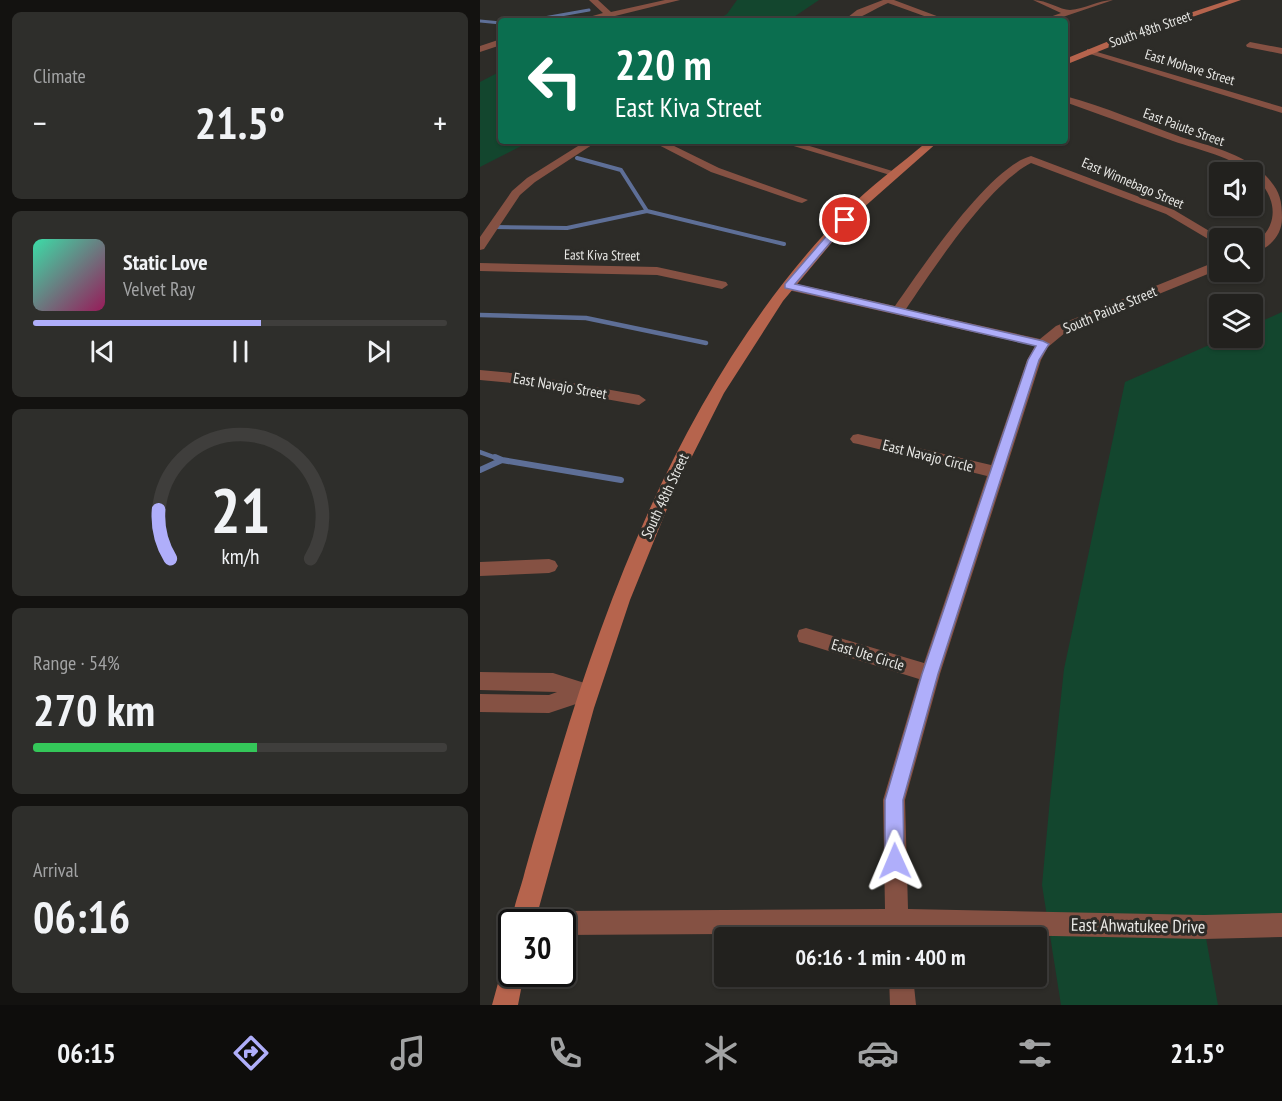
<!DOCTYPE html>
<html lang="en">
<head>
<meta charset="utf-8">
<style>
	body { margin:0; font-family:"PT Sans Narrow",sans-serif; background:#2e2e2b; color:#f1f3f6; height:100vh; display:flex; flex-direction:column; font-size:22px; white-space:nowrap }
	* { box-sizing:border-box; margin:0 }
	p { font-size:20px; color:#a2a3a4 }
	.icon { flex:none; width:33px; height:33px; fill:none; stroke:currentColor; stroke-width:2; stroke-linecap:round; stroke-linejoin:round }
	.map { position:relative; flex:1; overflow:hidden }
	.details { display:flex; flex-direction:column; gap:12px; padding:12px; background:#131210; width:480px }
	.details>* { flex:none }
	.hud { position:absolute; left:18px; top:18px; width:570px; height:126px; border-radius:6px; box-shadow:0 2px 4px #0004,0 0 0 2px #3f3e3c; background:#0b6e4f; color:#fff; overflow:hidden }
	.fabs { position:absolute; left:729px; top:162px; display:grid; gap:12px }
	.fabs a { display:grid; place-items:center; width:54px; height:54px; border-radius:6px; background:#22211e; box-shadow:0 2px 4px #0004,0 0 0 2px #3f3e3c; font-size:30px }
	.speed { position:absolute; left:18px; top:909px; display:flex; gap:12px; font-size:30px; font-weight:700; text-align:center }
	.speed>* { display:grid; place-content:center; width:78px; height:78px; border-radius:50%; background:#22211e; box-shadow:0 2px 4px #0004,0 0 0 2px #3f3e3c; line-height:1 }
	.speed .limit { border:3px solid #111; border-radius:9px; background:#fff; color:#111 }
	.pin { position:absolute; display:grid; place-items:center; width:51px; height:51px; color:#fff; margin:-26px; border:3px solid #fff; border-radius:50%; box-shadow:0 2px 6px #0007 }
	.me { position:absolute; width:66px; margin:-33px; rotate:359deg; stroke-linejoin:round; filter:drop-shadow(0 0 4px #0008) }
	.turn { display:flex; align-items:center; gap:21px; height:126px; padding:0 18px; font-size:27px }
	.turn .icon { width:78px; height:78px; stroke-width:2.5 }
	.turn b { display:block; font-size:42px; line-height:51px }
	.big { font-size:45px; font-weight:700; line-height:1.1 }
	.details .card { flex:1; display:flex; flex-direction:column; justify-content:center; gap:9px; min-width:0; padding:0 21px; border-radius:9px; background:#2e2e2b }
	.details .dial { align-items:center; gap:0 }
	.dial svg { height:156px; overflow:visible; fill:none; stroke:#3f3e3c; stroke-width:7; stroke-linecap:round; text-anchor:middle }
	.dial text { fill:#f1f3f6; stroke:none }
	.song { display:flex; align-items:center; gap:18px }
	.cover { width:72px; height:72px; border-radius:9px; background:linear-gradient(135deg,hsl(160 70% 55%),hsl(330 70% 35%)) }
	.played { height:6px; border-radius:3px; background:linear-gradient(90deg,#afaefa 55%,#3f3e3c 55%) }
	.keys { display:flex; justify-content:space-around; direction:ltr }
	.heat { display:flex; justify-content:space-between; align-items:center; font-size:33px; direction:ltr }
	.charge { height:9px; border-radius:4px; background:linear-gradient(90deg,#34c759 54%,#3f3e3c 0) }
	.trip { position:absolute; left:234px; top:927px; width:333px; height:60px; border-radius:6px; background:#22211e; box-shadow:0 2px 4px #0004,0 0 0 2px #3f3e3c; font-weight:700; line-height:60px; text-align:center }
	.tabs { display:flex; height:96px; justify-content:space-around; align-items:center; background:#0e0d0c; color:#a2a3a4 }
	.tabs .icon { width:42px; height:42px }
	.tabs .selected { color:#afaefa }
	.tabs b { font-size:27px; color:#f1f3f6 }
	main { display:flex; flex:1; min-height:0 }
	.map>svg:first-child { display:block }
	.green { fill:#13462e }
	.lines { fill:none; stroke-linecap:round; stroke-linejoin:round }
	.stream-far3 { stroke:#5e6f97; stroke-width:3 }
	.stream-far2 { stroke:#5e6f97; stroke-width:4 }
	.stream-far1 { stroke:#5e6f97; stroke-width:4.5 }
	.stream { stroke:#5e6f97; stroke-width:6 }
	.minor { fill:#855143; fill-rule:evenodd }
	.secondary { fill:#b6644d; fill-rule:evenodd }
	.route { fill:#afaefa; stroke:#7271a2; stroke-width:1.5 }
	.labels { text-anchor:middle; stroke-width:6; stroke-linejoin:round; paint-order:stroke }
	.far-street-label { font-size:14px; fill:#e8e8e5; stroke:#2d2c28 }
	.street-label { font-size:15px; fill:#e8e8e5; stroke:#2d2c28 }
	.near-street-label { font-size:18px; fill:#e8e8e5; stroke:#2d2c28 }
</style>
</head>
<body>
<main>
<section class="details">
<div class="card"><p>Climate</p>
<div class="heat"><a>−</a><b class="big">21.5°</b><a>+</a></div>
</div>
<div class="card">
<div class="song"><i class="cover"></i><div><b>Static Love</b><p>Velvet Ray</p></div></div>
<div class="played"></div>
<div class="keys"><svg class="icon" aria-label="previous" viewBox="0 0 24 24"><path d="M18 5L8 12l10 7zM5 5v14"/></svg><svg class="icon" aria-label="pause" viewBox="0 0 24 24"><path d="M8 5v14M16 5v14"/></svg><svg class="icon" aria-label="next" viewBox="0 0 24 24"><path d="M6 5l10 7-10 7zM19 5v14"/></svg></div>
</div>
<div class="card dial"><svg viewBox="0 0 100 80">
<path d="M14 69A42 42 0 1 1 86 69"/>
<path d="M14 69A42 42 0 0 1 8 44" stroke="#afaefa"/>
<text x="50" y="56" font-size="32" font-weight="700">21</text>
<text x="50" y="72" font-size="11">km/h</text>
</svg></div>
<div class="card"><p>Range · 54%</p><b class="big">270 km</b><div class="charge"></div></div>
<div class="card"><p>Arrival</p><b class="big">06:16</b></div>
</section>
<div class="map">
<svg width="802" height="1005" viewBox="0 0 802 1005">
	<rect width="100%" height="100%" fill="#2d2c28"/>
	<!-- green -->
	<path class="green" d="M257 0H339L308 21H235L247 14Z
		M21 71V141H51L0 167V82Z
		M802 312V925L724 927 738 1005H581L562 885 570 799 584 669 645 382 745 338H772L773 325Z"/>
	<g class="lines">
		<!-- stream-far3 -->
		<path class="stream-far3" d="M0 21 21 23
			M47 21 109 10"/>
		<!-- stream-far2 -->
		<path class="stream-far2" d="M97 158 141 170 167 211
			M13 227 87 228 167 211 304 244"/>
		<!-- stream-far1 -->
		<path class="stream-far1" d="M0 315 106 318 226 343
			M0 452 19 459"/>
		<!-- stream -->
		<path class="stream" d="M15 457 22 460
			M0 470 22 460 141 480"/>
		<!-- minor -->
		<path class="minor" d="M109 0H118L131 12 185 0H200L135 16 138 21H131L127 17 95 21 123 13Z
			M403 0H414L470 21H458L408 3C394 9 378 21 363 21L377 10Z
			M553 0C567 0 580 10 590 10 605 9 618 0 633 0L571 21H559L581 13Z
			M21 39V45L0 52V46Z
			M770 42 802 48V54L767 47 766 45Z
			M607 49 802 107V113L607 53Z
			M585 96C625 107 663 123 701 137 729 146 762 153 784 174 799 189 802 198 802 218 802 236 789 249 772 253V245C802 226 797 195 772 174 753 157 719 150 693 141 657 128 621 115 585 102Z
			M106 141H118L55 182 40 195 4 249 0 250V237L32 191 47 178Z
			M171 141H184L239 168 328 200 322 203 318 202 231 172Z
			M297 141H313L419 173 414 176 410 175Z
			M551 156 694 210 741 238 740 246 686 214 551 163C508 185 454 268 426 309L560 339 576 326 740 260V269L586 332 568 347 561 360 460 674 425 800 428 909 724 915 802 913V937L724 939 429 933V938H405V933L82 935V922H70L74 915 82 911 405 909 403 800 439 679 326 644 319 642 317 636 319 630 326 628 444 663 507 476 378 444 373 443 370 439 373 435 378 434 511 465 547 360 555 346 308 290 302 286 308 282 415 306C441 269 509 167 551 156Z
			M0 263 177 267 246 282 248 285 242 289 177 275 0 271Z
			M0 370 42 374 159 395 166 400 159 405 42 384 0 380Z
			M69 559 75 561 78 566 75 571 69 573 0 576V562Z
			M0 672 73 673 114 686 117 692 114 698 69 713 0 712V694L69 695 77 692 0 690Z
			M409 976H433L436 1005H410Z"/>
		<!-- secondary -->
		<path class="secondary" d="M749 0H761L652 38 585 65V59L646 34Z
			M448 141H459L374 216 303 301 244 393 193 494 150 600 114 708 55 922 32 923C33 906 41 888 45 871 56 831 68 792 80 753 139 558 221 360 365 212 390 186 421 164 448 141Z
			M32 962V974H44L38 1005H12L23 965Z"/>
	</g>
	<!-- route -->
	<path class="route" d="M365 217 370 220 368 222 315 284 563 341 569 344 559 360 458 674 423 800 424 861 421 867 415 870 408 867 405 861V800L442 674 548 360 556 346 305 288V284L362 218Z"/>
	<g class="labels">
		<!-- far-street labels -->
		<g class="far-street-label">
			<text transform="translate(670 29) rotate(-19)" y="5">South 48th Street</text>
			<text transform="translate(710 67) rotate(17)" y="5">East Mohave Street</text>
			<text transform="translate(704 127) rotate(20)" y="5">East Paiute Street</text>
			<text transform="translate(653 183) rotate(23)" y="5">East Winnebago Street</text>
			<text transform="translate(122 255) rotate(1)" y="5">East Kiva Street</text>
		</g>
		<!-- street labels -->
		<g class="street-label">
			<text transform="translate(630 310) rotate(-23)" y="5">South Paiute Street</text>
			<text transform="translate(80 386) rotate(10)" y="5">East Navajo Street</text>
			<text transform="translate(448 456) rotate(14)" y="5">East Navajo Circle</text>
			<text transform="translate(185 496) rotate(-65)" y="5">South 48th Street</text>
			<text transform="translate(388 655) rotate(17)" y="5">East Ute Circle</text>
		</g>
		<!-- near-street labels -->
		<g class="near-street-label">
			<text transform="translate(658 926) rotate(1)" y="6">East Ahwatukee Drive</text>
		</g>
	</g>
</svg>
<div class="fabs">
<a><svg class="icon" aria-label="sound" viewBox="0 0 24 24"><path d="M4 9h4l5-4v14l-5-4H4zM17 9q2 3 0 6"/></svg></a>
<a><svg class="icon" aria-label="search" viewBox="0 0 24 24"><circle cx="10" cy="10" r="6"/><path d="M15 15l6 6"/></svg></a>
<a><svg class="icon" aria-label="layers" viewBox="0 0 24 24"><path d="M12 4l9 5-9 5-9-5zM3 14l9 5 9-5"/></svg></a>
</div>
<div class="speed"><div class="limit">30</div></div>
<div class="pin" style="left:365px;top:220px;background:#d93025"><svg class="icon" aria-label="arrive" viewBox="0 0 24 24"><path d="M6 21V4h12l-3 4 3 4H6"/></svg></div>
<svg class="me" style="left:415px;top:861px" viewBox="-20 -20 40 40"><path d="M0-17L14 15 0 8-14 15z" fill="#afaefa" stroke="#fff" stroke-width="4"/></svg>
<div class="trip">06:16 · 1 min · 400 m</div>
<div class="hud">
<div class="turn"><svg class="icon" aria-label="left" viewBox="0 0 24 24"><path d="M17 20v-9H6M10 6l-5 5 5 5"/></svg><div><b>220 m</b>East Kiva Street</div></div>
</div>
</div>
</main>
<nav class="tabs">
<b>06:15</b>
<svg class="icon selected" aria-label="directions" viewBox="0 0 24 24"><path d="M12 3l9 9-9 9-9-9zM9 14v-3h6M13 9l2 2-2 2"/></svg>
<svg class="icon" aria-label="music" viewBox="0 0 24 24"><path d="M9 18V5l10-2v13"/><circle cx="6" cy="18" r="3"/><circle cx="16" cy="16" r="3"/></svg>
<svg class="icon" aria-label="phone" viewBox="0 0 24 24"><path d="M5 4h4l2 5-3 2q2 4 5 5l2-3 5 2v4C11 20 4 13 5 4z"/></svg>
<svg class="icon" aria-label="climate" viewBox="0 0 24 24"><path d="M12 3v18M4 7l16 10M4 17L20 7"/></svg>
<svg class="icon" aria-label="car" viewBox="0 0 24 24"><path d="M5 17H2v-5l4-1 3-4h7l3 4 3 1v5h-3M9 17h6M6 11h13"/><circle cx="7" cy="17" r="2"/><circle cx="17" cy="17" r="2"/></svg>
<svg class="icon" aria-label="filters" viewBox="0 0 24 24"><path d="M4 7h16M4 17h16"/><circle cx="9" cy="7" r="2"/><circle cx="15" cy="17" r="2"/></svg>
<b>21.5°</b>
</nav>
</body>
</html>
